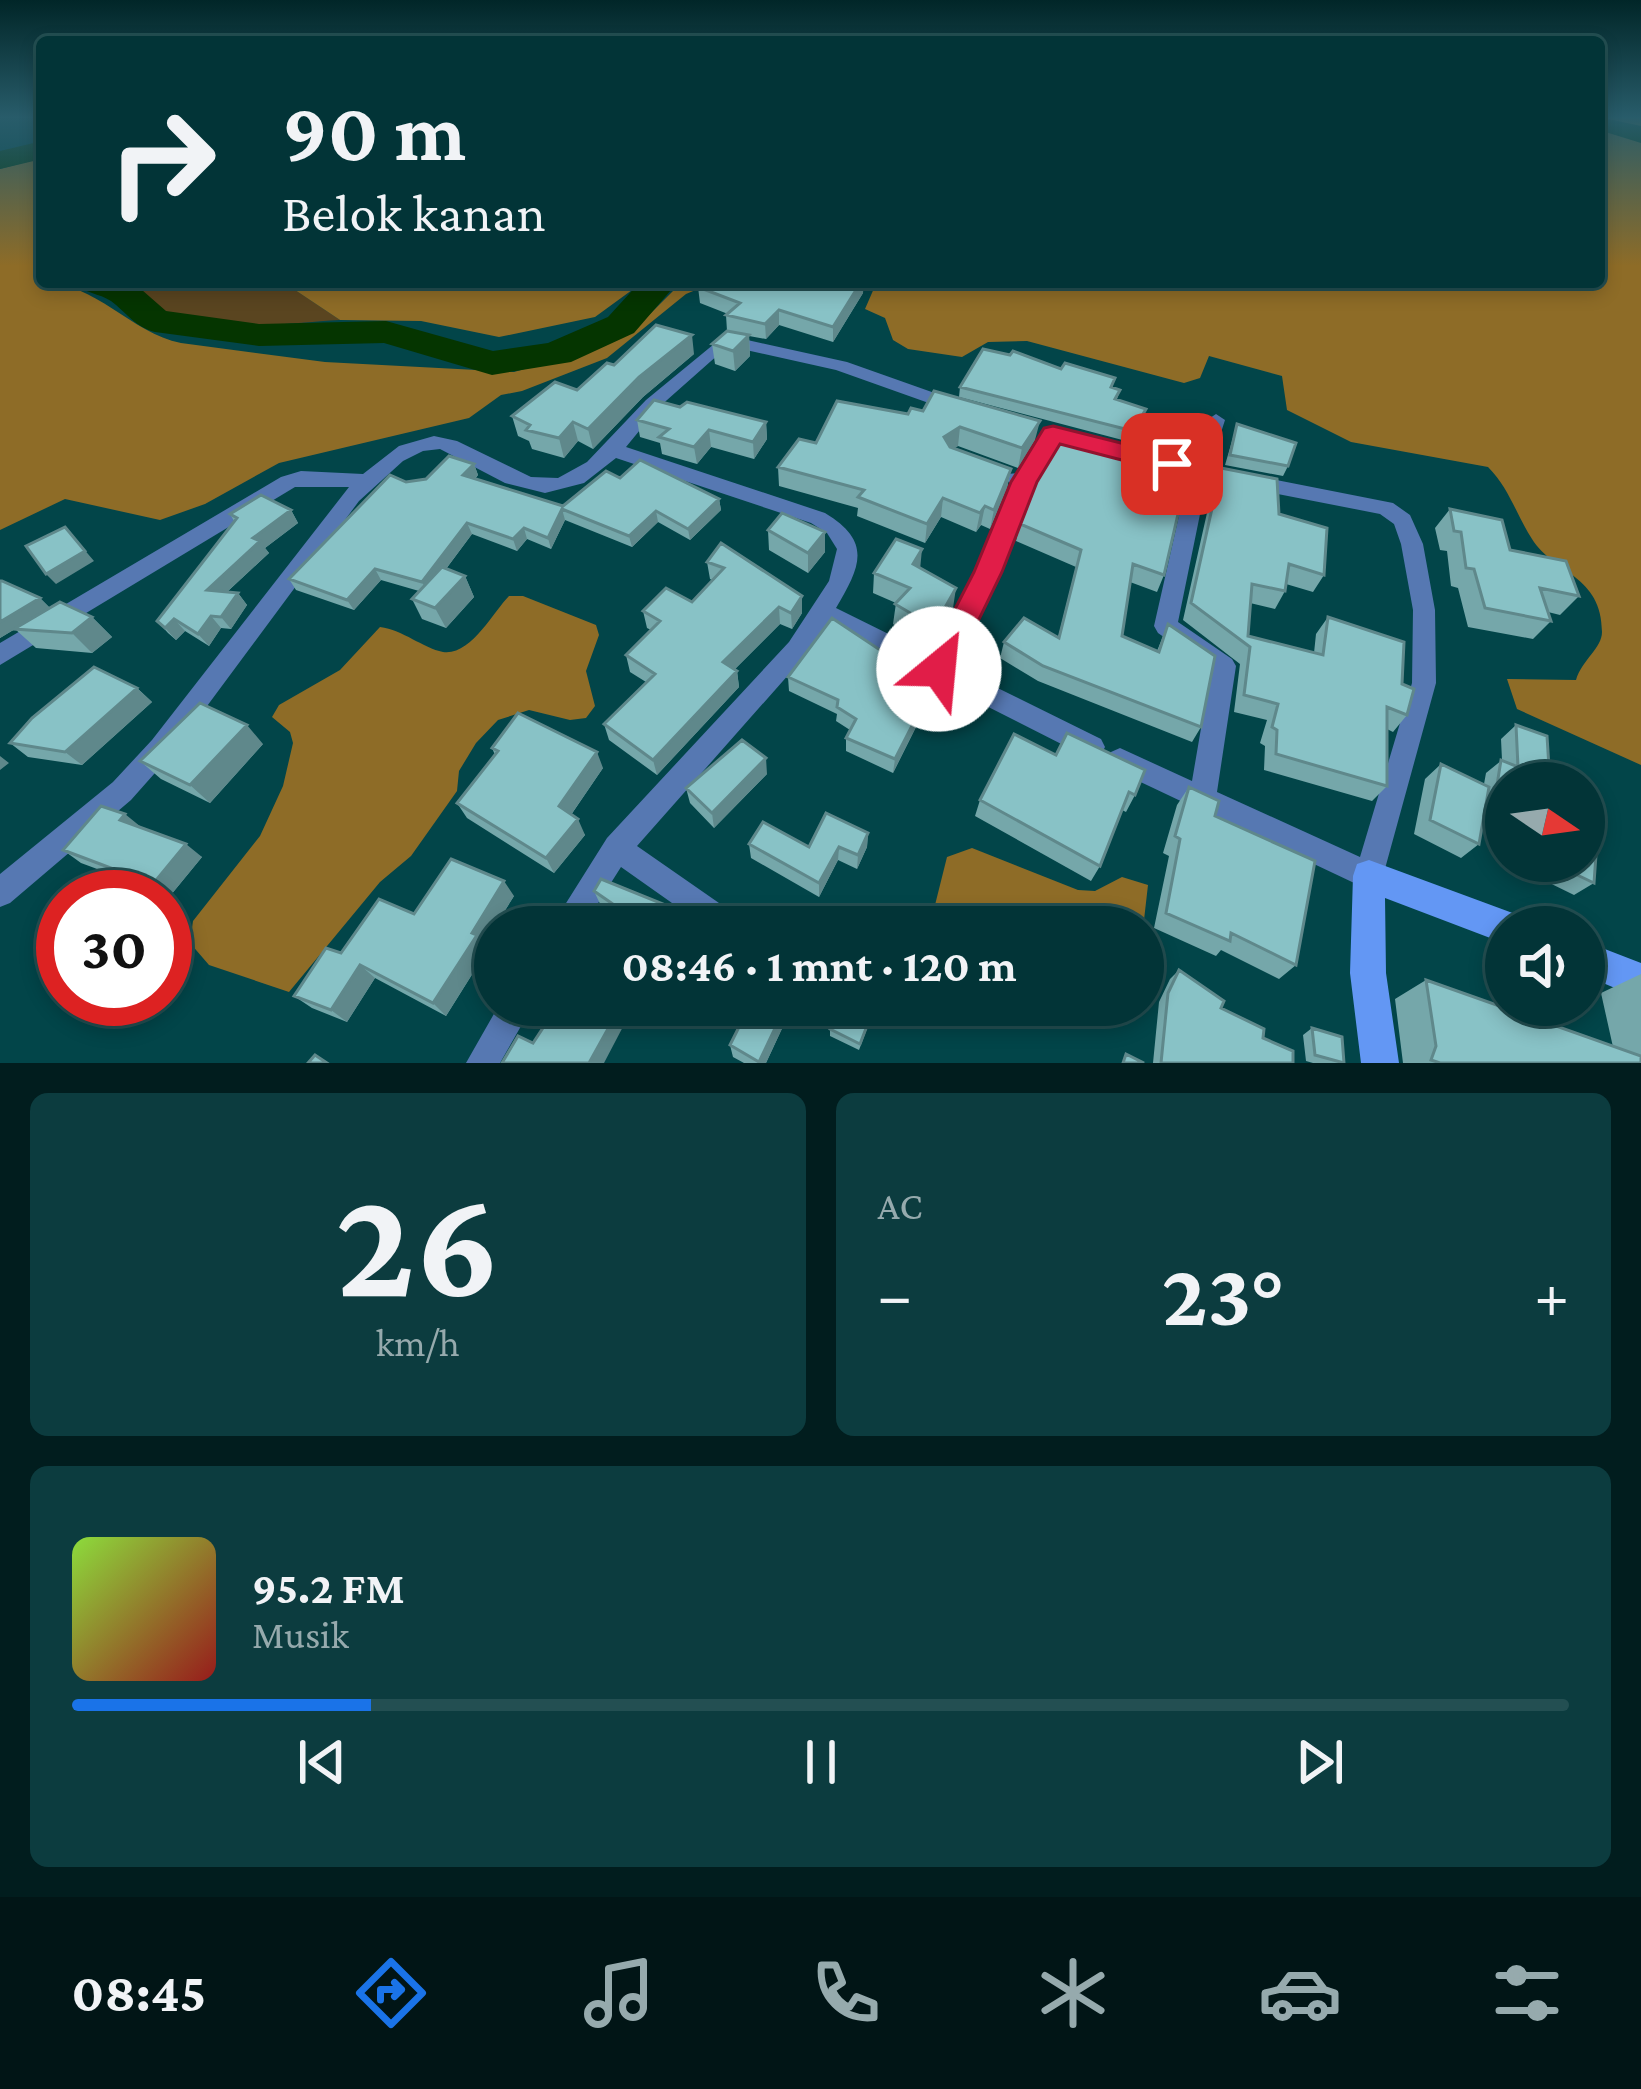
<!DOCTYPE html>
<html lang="id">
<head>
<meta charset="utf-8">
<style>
	body { margin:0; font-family:"Crimson Pro",serif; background:#0c3c3f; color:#f1f3f6; height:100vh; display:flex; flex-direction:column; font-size:45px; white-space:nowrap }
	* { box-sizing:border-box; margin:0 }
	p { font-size:39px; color:#96aaad }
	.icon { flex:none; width:66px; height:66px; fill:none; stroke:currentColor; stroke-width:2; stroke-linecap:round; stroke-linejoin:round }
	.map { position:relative; height:1063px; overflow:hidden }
	.panel { display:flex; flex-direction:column; gap:30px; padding:30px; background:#011d1e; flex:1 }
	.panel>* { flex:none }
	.guide { position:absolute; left:36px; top:36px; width:1569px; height:252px; border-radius:12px; box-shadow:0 6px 18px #0003,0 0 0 3px #234f52; background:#023437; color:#f1f3f6; overflow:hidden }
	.needle { width:78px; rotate:103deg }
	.buttons { position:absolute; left:1485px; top:762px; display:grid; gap:24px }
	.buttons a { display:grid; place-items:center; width:120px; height:120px; border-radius:50%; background:#023437; box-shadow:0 6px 18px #0003,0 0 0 3px #234f52; font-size:60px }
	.speed { position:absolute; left:36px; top:870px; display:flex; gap:24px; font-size:60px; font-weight:700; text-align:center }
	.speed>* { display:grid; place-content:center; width:156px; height:156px; border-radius:50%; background:#023437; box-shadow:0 6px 18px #0003,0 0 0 3px #234f52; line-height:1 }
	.speed .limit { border:18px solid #d22; background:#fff; color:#111 }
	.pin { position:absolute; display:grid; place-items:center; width:102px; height:102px; color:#fff; margin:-51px; border-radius:24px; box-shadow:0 6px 18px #0006 }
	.me { position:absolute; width:132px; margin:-66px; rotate:28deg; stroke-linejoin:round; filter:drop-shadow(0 0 9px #0008) }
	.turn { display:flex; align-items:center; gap:42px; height:252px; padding:0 48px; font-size:54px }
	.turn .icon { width:156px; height:156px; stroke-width:2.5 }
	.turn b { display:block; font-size:84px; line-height:102px }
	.big { font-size:90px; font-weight:700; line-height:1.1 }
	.panel .tile { flex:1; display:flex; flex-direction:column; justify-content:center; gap:18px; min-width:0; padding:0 42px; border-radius:18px; background:#0c3c3f }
	.panel .dial { align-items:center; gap:0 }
	.dial b { font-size:156px; line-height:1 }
	.song { display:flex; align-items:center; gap:36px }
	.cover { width:144px; height:144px; border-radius:18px; background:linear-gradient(135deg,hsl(90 70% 55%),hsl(0 70% 35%)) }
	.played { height:12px; border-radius:6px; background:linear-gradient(90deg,#1a73e8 20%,#234f52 20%) }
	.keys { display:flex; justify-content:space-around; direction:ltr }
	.heat { display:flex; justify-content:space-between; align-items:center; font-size:66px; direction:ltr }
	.panel .tiles { flex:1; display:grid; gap:30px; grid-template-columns:1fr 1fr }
	.tile:last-child { grid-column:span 2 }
	.trip { position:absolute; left:474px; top:906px; width:690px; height:120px; border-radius:60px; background:#023437; box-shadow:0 6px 18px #0003,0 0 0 3px #234f52; font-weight:700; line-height:120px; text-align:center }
	.menu { display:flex; height:192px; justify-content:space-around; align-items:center; background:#011516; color:#96aaad }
	.menu .icon { width:84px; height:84px }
	.menu .current { color:#1a73e8 }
	.menu b { font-size:54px; color:#f1f3f6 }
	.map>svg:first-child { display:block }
	.green { fill:#5a4520 }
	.forest { fill:#8e6c27 }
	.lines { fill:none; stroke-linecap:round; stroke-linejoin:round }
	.river { fill:#053500; fill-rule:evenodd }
	.street { fill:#5678b2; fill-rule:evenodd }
	.secondary { fill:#6397f4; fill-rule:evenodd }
	.wall { fill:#75a7aa }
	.shaded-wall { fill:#5f888b }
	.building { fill:#88c2c6; stroke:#5f888b; stroke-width:3 }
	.route { fill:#e11d48; stroke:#92132f; stroke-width:3 }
</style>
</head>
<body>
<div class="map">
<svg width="1641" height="1063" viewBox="0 0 1641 1063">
	<rect width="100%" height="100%" fill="#024549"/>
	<!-- green -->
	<path class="green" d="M126 282H283L340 320C285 323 207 336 157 307 146 300 136 290 126 282Z"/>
	<!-- forest -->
	<path class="forest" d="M1599 117H1641V765L1517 709 1507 679 1576 680C1582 660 1602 648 1602 632 1602 575 1554 574 1532 539 1516 514 1509 488 1488 467L1351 442 1287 410 1282 376 1209 356 1200 378 1184 383 1027 341 988 342 962 357 908 349 893 340 885 318 865 309 875 286 863 282H1599Z
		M42 158V282C95 282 131 333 181 343L325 362 514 372 602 347 631 333 682 282H715L686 294 607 358 522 391 501 395 469 418 279 463 205 504 160 520 65 499 0 530V169Z
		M283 282H643L595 317 499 337 421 321 340 320Z
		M509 596H523L596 625 599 635 586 671 595 706 586 718 570 720 529 710 498 720 476 743 459 771 457 791 411 856 380 882 289 992 209 965 190 943 193 921 260 836 283 786 293 743 290 732 272 717 279 705 340 670 380 627C403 630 423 648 443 652 471 656 493 612 509 596Z
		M972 848 1078 890 1095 891 1122 877 1148 885 1144 920 1148 945 1143 952V927H941L935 905 947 857Z"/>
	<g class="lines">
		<!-- river -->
		<path class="river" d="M1599 117 1641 126V143L1599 130Z
			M42 141V159L0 169V151Z
			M74 282 134 283 166 311 259 324 386 321 493 351 548 343 608 317 640 282H678L634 333 571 362 492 375 384 343 259 346 155 332C135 327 127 313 111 301 99 293 85 294 74 282Z"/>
		<!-- street -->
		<path class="street" d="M725 335 847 362 960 402 963 406 954 412 836 370 728 346 658 408 626 447 825 513C873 542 860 567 836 608L933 656 977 571 1013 485 1005 479 1008 474 1019 473 1046 430 1053 428 1092 437 1095 441 1085 447 1058 441 1034 482 999 571 953 666 1101 739 1105 747 1101 755 1092 759 1083 755 826 625 805 656 637 846 719 903 749 916 753 927H706L621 867 583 927H551L607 838 789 642 829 581 837 549 827 533 811 523 616 458 584 483 545 493 505 483 440 449 423 451 403 461 359 501 170 756 131 800 10 903 0 907V874L113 782 152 740 349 487H295L0 665V643L281 477 301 471 363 474 399 446 434 436 457 441 531 477 558 478 587 462 646 400Z
			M1216 414 1225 420 1210 467 1393 503 1410 515 1423 544 1435 610 1436 683 1383 876 1379 886 1369 890 1111 768 1107 760 1111 752 1120 748 1192 781 1211 670 1158 633 1154 626 1188 476 1109 453 1106 448 1116 442 1192 463 1207 420ZM1207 480 1380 514 1394 524 1401 544 1413 610 1412 683 1360 857 1217 792 1236 666 1232 659 1178 622Z
			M499 1005H533L500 1063H466Z"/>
		<!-- secondary -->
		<path class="secondary" d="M1369 860 1518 915 1523 927H1506V944L1385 898 1386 973 1399 1063H1361L1350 973 1353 876 1357 864Z
			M1584 941 1641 963V999L1584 975Z"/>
	</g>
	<!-- wall -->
	<path class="wall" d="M698 287 863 293 833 342 779 325 766 339 749 336 750 356 735 371 715 364 712 344 727 331 726 315 728 314 700 303Z
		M694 354 643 397 593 449 578 441 564 458 532 449 529 441 518 436 512 416 577 390 614 365Z
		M1010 355 1061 369 1115 378 1112 388 1120 390 1117 399 1142 419 1130 442 959 397 960 387Z
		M680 407 766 422 767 439 754 459 711 447 697 464 662 454 660 443 640 437 637 420Z
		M923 411 1035 440 1018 468 958 446 954 448 1011 469 1007 488 990 529 981 525 976 532 941 517 925 543 857 516 858 508 779 486 778 467 816 443 908 414Z
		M1237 424 1288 466 1283 476 1225 465Z
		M1142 450 1138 461 1164 575 1157 592 1130 582 1122 636 1157 651 1168 624 1201 727 1192 742 1038 681 1000 658 1004 642 1058 638 1076 567 1016 541 1020 524Z
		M474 464 478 475 475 479 563 506 620 478 719 499 721 510 690 540 658 522 632 547 565 520 551 549 527 539 517 551 472 534 446 569 465 576 474 597 446 628 422 619 412 599 419 591 381 580 354 610 296 590 289 579 406 482 426 479Z
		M1221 468 1279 514 1324 575 1313 592 1286 584 1285 591 1275 609 1250 603 1248 636 1314 653 1316 634 1328 617 1402 684 1407 715 1393 732 1387 729V786L1372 801 1264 770 1265 746 1260 743 1267 720 1234 712 1240 664 1183 620 1213 486Z
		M1450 509 1510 550 1579 596 1560 615 1548 612 1551 621 1533 639 1468 627 1458 588 1451 586 1447 551 1440 550 1435 528Z
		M291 510 298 523 265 548 269 553 227 592 238 593 247 605 231 629 221 628 209 646 185 631 176 640 168 633 157 621 234 521 230 514Z
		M768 530 825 552 808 573 769 550Z
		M707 562 802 596V613L792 629 780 624 735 669 737 671 739 687 657 775 609 740 604 724 646 682 630 672 626 655 651 630 647 628 643 611 692 602 712 580 710 579Z
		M920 568 953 608 931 647 893 624 896 603 873 593 874 573Z
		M0 581 40 598 50 608 92 617 112 637 92 653 36 648 15 629 0 638Z
		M892 658 938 675 935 689 893 773 846 751V738L850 730 836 721 837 714 789 691 788 677Z
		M137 688 152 702 82 765 28 757 10 743Z
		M1516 725 1547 736 1506 783V835L1483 820 1479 844 1461 858 1414 834 1425 779 1441 764 1484 784 1486 773 1502 760 1501 739Z
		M1014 734 1135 795 1126 812 1122 810 1100 866 1091 881 975 816 980 800Z
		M263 744 210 803 161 779 140 761Z
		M492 748 603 768 571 815 585 835 554 873 467 818 457 803 495 755Z
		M767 774 714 828 690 803 686 788Z
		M1189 787 1215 816 1296 965 1279 979 1221 950 1216 956 1154 928 1169 856 1163 853 1177 805Z
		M141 827 202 857 170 896 81 863 63 850Z
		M868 833 867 847 857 869 838 860 819 897 751 858 749 844 809 847Z
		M1524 861H1584L1594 883 1574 895 1523 870Z
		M594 891 673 922 671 927H631L601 906Z
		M514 896 484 944 488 949 446 1016 375 978 347 1022 312 1008 294 996 341 953 414 914Z
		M1179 970 1221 1008 1263 1038 1293 1063H1153L1159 1002 1170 979Z
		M1641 974V1063H1403L1395 999 1426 980 1613 1047 1601 993Z
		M793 1005 766 1063H744L733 1057 730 1045Z
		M876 1005 859 1050 830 1036V1029Z
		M1312 1028 1344 1063H1313L1306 1061 1303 1035Z"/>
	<!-- shaded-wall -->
	<path class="shaded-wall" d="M861 282H864L863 293 833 342V327Z
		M779 310V325L766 339 765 324Z
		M692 335 694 354 643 397 593 449 588 429 639 377Z
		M749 335 750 356 735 371 733 351Z
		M1040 421 1035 440 1018 468 1022 448Z
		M573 422 578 441 564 458 559 438Z
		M766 422 767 439 754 459 753 442Z
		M960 427 958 446 942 456 944 437Z
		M709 430 711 447 697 464 694 447Z
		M474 464 478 475 467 486 463 475Z
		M1011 469 1007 488 990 529 994 510Z
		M943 498 941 517 925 543 927 524Z
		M719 499 721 510 690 540 688 529Z
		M985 506 981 525 976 532 980 513Z
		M562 509 565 520 551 549 548 538Z
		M291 510 298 523 265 548 269 553 216 602 207 590 253 538Z
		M656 511 658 522 632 547 629 536Z
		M467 523 472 534 428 593 422 582Z
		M65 527 94 561 56 584 46 574Z
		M524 528 527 539 517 551 513 539Z
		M825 532V552L808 573V553Z
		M922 549 920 570 913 564Z
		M375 569 381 580 354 610 347 600Z
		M465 576 474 597 446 628 435 608Z
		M956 588 953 608 931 647 934 627Z
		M238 593 247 605 231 629 221 617Z
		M802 596V613L792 629 791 613Z
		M40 598 50 608 0 638V622Z
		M779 607 780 624 726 678 723 662Z
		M211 616 221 628 209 646 198 634Z
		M92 617 112 637 92 653 72 633Z
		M174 619 185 631 176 640 165 628Z
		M737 671 739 687 657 775 653 760Z
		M938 675 935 689 893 773 895 759Z
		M137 688 152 702 82 765 65 752Z
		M247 725 263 744 210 803 190 785Z
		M597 752 603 768 566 822 559 806Z
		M0 756 9 763 0 770Z
		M766 758 767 774 714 828 712 813Z
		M125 814 141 827 136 833 120 820Z
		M578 819 585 835 554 873 546 858Z
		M868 833 867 847 857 869 858 855Z
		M186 844 202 857 170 896 153 884Z
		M839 847 838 860 819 897V883Z
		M504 881 514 896 484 944 488 949 446 1016 433 1003 472 933Z
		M668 906 673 922 671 927H658Z
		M360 965 375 978 347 1022 331 1010Z
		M786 1005H793L766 1063H759Z
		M619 1009 626 1021 604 1063H589Z"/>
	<!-- building -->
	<path class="building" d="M705 282 751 283 861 282 833 327 779 310 765 324 726 315 740 303 698 287Z
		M656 325 692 335 639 377 588 429 573 422 559 438 526 430 530 425 512 416 555 382 577 390 607 363 614 365Z
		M727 331 749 335 733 351 712 344Z
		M983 349 1010 355 1013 351 1061 369 1065 363 1115 378 1111 387 1120 390 1115 399 1146 409 1133 431 960 387Z
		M934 391 1040 421 1022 448 960 427 944 437 950 447 1011 469 994 510 985 506 980 513 943 498 927 524 858 497 864 490 778 467 799 439 816 443 837 401 908 414 911 408 923 411Z
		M654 400 680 407 687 402 766 422 753 442 709 430 694 447 659 437 669 429 637 420Z
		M1237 424 1296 443 1288 466 1230 455Z
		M1064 430 1142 450 1137 461 1187 475 1164 575 1133 564 1122 636 1159 652 1168 624 1215 656 1201 727 1043 666 1004 642 1024 618 1059 638 1081 550 1020 524 1042 467Z
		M449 456 474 464 463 475 563 506 606 471 620 478 640 460 719 499 688 529 656 511 629 536 562 509 548 538 524 528 513 539 467 523 422 582 375 569 347 600 289 579 390 475 406 482 426 479Z
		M1221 468 1277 479 1279 514 1327 528 1324 575 1289 564 1285 591 1252 584 1248 636 1323 655 1328 617 1404 642 1402 684 1414 689 1407 715 1387 707V786L1276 754 1277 730 1272 727 1278 704 1244 695 1250 647 1191 603Z
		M261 495 291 510 253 538 260 541 207 590 238 593 221 617 211 616 198 634 174 619 165 628 157 621 237 518 230 514Z
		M1450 509 1502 520 1510 550 1566 561 1579 596 1540 588 1551 621 1485 608 1474 569 1466 568 1461 532 1454 531Z
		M782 513 825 532 808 553 768 530Z
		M65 527 85 551 46 574 26 546Z
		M896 539 922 549 913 564 956 588 934 627 895 604 910 588 874 573Z
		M721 543 802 596 791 613 779 607 723 662 737 671 653 760 604 724 655 674 626 655 660 621 643 611 666 588 692 602 724 568 707 562Z
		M442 567 465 576 435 608 412 599Z
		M0 581H2L40 598 0 622Z
		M60 602 92 617 72 633 14 629Z
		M832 618 892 658 938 675 895 759 846 738 856 719 837 707 838 700 788 677Z
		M94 667 137 688 65 752 10 743 32 718Z
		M200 703 247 725 190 785 140 761Z
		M518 713 597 752 559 806 578 819 546 858 457 803 498 751 492 748Z
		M1516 725 1547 736 1550 783H1506V812L1494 804 1501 760 1518 767Z
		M1067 733 1145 770 1135 795 1129 792 1100 866 980 800 1014 734 1056 755Z
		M742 740 766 758 712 813 686 788Z
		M1441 764 1489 787 1479 844 1430 820Z
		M1189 787 1219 801 1215 816 1315 861 1296 965 1231 933 1230 941 1166 913 1180 839 1175 836Z
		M101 806 125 814 120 820 186 844 153 884 63 850Z
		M826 813 868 833 858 855 839 847 819 883 749 844 763 822 809 847Z
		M1584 820 1598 827 1594 883 1548 861H1584Z
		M451 859 504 881 472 933 477 935 433 1003 360 965 331 1010 294 996 326 948 341 953 379 899 414 914Z
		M601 879 668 906 658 927H646L594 891Z
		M602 921 616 927H599Z
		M1179 970 1224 1001 1221 1008 1264 1029 1263 1038 1293 1051V1063H1161L1168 993Z
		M1426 980 1641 1056V1063H1440L1431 1060 1436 1046Z
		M558 1005H613L619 1009 589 1063H502L518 1036 533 1043Z
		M750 1005H786L759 1062 730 1045Z
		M839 1005H875L860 1044 830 1029Z
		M1312 1028 1342 1037 1344 1063 1315 1055Z
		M1126 1054 1144 1063H1123Z
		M315 1055 327 1063H308Z"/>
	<!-- sky -->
	<linearGradient id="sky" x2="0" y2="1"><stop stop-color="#012628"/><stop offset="0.44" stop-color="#285c6a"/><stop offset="1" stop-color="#285c6a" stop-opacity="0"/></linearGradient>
	<rect width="1641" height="266" fill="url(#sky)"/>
	<!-- route -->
	<path class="route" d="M1053 426 1181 458 1184 464 1172 473 1060 444 1037 482 1002 572 950 679 939 682 928 679 924 669 974 572 1011 482 1044 428Z"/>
</svg>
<div class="buttons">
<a><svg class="needle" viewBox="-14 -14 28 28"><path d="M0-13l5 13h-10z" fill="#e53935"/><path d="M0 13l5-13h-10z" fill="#96aaad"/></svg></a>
<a><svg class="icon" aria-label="sound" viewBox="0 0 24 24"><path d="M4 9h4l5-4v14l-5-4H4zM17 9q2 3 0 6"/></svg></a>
</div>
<div class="speed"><div class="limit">30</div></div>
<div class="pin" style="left:1172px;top:464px;background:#d93025"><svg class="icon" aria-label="arrive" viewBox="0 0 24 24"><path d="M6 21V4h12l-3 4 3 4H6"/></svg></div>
<svg class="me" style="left:939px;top:669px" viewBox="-20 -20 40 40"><circle r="19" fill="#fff"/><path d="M0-13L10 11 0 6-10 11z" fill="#e11d48"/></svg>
<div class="trip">08:46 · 1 mnt · 120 m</div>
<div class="guide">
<div class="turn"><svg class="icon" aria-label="right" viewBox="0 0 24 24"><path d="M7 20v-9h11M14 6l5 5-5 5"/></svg><div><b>90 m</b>Belok kanan</div></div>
</div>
</div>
<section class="panel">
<div class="tiles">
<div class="tile dial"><b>26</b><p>km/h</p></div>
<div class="tile"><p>AC</p>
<div class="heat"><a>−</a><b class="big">23°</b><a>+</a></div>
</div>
<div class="tile">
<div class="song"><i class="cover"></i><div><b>95.2 FM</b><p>Musik</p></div></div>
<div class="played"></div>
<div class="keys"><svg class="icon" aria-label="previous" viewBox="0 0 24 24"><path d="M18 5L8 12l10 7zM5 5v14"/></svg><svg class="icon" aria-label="pause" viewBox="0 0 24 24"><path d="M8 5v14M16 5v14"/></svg><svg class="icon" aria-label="next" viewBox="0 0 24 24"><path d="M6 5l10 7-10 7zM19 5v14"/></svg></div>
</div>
</div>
</section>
<nav class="menu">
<b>08:45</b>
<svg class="icon current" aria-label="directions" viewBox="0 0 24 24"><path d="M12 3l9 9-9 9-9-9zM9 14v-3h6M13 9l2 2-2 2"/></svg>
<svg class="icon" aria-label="music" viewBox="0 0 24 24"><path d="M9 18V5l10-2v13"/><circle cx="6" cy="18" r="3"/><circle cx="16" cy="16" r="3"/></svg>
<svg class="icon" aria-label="phone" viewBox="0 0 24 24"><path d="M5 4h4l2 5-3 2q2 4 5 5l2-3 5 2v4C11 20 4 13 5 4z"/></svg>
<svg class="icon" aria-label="climate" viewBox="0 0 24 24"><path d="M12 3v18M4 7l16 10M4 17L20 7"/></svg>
<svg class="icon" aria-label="car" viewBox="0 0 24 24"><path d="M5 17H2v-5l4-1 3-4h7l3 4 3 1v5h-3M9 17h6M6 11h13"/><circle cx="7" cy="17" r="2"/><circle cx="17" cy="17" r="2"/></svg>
<svg class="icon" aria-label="filters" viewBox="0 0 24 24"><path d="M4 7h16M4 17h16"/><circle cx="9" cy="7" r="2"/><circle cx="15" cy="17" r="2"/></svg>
</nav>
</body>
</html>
